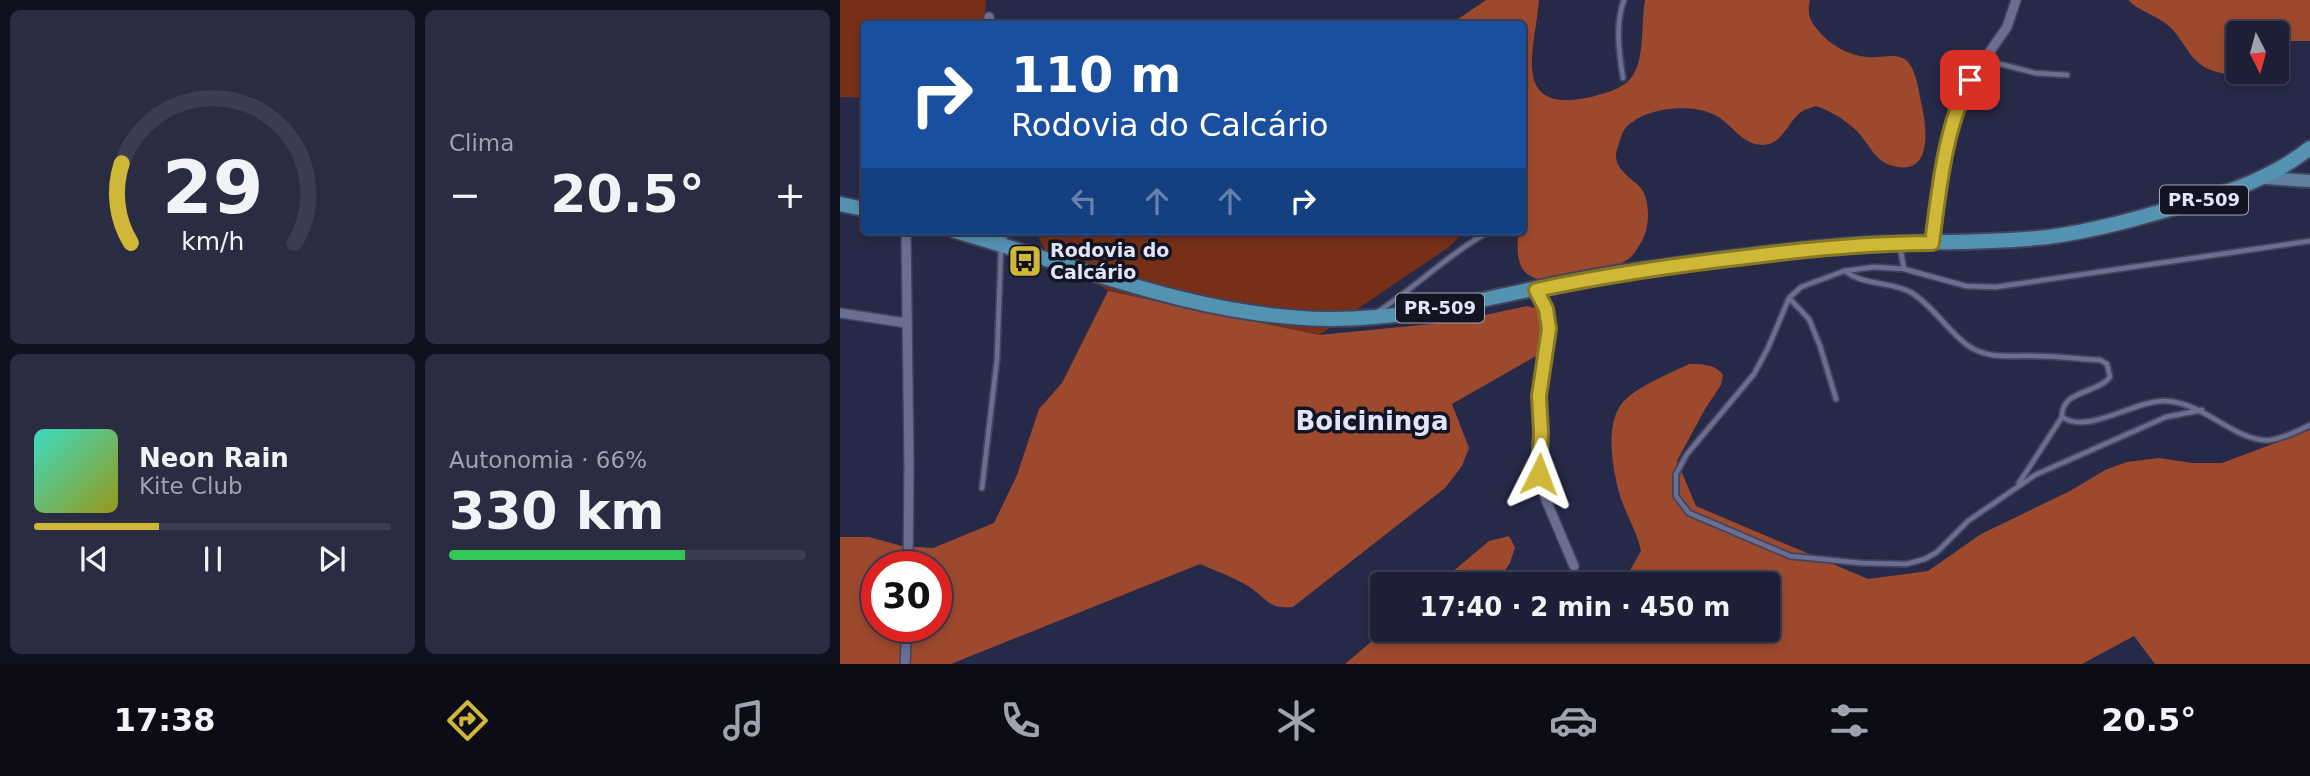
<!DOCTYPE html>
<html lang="pt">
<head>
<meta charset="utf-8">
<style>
	body { margin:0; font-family:"DejaVu Sans",sans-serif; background:#2a2c42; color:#f1f3f6; height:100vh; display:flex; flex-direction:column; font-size:26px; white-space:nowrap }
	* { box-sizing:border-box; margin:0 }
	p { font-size:23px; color:#a0a2ad }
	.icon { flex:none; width:38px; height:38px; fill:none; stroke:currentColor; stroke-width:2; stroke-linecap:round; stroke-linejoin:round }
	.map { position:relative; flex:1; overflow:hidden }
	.details { display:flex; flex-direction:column; gap:10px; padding:10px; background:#10111e; width:840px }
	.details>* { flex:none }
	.banner { position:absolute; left:21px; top:21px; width:665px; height:214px; border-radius:7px; box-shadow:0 4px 10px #0003,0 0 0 2px #3b3d51; background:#1a4fa0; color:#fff; overflow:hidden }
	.needle { width:46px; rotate:174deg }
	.fabs { position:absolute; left:1386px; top:21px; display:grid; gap:14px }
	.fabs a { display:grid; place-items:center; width:63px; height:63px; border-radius:7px; background:#1d1f36; box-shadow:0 4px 10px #0003,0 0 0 2px #3b3d51; font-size:35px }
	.speed { position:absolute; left:21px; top:551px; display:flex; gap:14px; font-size:35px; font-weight:700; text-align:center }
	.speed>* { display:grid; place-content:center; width:91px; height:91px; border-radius:50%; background:#1d1f36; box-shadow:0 4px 10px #0003,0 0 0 2px #3b3d51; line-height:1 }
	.speed .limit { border:10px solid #d22; background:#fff; color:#111 }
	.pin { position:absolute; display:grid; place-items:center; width:60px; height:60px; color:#fff; margin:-30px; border-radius:14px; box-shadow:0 4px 10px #0006 }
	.me { position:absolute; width:77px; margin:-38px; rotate:3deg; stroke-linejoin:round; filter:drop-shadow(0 0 5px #0008) }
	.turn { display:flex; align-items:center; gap:24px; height:147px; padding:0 35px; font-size:32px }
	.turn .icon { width:91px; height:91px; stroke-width:2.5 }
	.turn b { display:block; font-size:49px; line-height:60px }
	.lanes { display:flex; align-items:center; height:66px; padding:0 35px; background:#0003; justify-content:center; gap:35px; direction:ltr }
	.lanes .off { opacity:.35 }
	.big { font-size:52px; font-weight:700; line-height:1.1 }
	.details .widget { flex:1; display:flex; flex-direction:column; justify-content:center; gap:10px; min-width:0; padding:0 24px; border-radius:10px; background:#2a2c42 }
	.details .dial { align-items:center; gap:0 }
	.dial svg { height:182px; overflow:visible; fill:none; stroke:#3b3d51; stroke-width:7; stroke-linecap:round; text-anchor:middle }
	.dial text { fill:#f1f3f6; stroke:none }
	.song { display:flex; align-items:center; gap:21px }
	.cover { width:84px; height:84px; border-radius:10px; background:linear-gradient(135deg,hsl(170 70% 55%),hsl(60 70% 35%)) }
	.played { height:7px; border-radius:4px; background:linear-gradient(90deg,#cfb837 35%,#3b3d51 35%) }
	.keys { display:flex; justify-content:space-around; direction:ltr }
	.heat { display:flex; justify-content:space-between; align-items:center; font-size:38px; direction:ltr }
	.charge { height:10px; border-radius:5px; background:linear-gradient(90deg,#34c759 66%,#3b3d51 0) }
	.details .tiles { flex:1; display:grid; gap:10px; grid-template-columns:repeat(2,1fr) }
	.trip { position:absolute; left:530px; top:572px; width:410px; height:70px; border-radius:7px; background:#1d1f36; box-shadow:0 4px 10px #0003,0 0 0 2px #3b3d51; font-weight:700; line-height:70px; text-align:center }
	.dock { display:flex; height:112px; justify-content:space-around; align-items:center; background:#0c0c16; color:#a0a2ad }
	.dock .icon { width:49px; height:49px }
	.dock .selected { color:#cfb837 }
	.dock b { font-size:32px; color:#f1f3f6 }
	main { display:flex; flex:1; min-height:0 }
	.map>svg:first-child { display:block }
	.green { fill:#772f17 }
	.forest { fill:#9c492e; fill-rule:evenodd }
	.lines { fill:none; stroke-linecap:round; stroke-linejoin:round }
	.lane-casing { stroke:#42445e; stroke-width:8 }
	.street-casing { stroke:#42445e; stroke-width:12 }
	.secondary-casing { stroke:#42445e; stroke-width:16 }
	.primary-casing { stroke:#42445e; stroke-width:18 }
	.lane { stroke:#6a6f92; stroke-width:4.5 }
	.street { stroke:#6a6f92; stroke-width:9 }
	.secondary { stroke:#5f81a1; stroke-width:12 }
	.primary { stroke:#5492b1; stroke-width:14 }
	.route-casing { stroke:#877824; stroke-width:18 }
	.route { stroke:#cfb837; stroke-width:12 }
	.labels { text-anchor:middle; stroke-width:7; stroke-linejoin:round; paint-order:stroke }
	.shield { fill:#121422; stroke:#a4a6b9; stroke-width:2 }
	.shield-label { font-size:18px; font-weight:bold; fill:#e2e5fa }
	.poi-label { font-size:19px; font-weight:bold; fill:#e2e5fa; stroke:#121422; text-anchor:start }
	.district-label { font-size:26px; font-weight:bold; fill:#e2e5fa; stroke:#121422 }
</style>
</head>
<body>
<main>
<section class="details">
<div class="tiles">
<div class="widget dial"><svg viewBox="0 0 100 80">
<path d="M14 69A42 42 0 1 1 86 69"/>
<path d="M14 69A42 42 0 0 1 10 34" stroke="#cfb837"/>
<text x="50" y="56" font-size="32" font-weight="700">29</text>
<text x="50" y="72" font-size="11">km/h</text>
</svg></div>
<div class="widget"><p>Clima</p>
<div class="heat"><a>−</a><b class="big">20.5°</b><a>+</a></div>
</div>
<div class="widget">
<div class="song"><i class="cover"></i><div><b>Neon Rain</b><p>Kite Club</p></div></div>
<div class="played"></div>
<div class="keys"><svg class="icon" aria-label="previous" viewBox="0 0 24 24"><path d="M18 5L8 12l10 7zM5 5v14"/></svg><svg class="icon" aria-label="pause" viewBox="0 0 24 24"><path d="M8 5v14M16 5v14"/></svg><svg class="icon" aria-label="next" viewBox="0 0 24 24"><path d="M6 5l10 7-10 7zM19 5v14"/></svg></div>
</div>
<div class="widget"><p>Autonomia · 66%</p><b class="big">330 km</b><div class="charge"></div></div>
</div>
</section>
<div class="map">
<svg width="1470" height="664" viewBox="0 0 1470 664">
	<rect width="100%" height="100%" fill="#272948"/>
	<!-- green -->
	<path class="green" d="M0 0H146L144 24H24V98L0 97Z
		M196 231H625L609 247 479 335 268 291 218 259 203 247Z"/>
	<!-- forest -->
	<path class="forest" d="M646 0H699C695 50 669 115 751 97 765 93 785 89 793 75 805 57 801 21 805 0H970C967 12 969 20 977 29 989 45 1008 55 1027 57 1039 59 1058 51 1068 62 1076 71 1079 91 1081 102 1087 128 1094 179 1050 165 1035 161 1027 141 1017 131 1005 120 991 111 976 106 971 108 965 109 961 112 947 122 943 145 922 145 900 144 891 122 873 114 851 104 811 107 791 123 785 127 782 133 780 140 779 144 776 151 776 155 776 171 792 178 801 188 811 202 810 230 800 244 798 248 794 254 791 257 777 270 724 281 704 280 696 280 686 275 682 268 676 257 678 243 678 231H682V24H611Z
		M1288 0H1470V41H1437V33H1398V72L1407 73C1381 76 1361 72 1346 48 1340 39 1334 29 1325 23 1313 14 1299 11 1288 0Z
		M268 291 479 335 612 322 687 306 704 310 709 315 714 328 710 342 696 356 612 404 629 448 622 466 605 488 453 607C427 609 427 598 408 586 393 577 376 571 360 564L111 664H0V537H29L62 546 93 548 154 523 177 475 199 409 222 383ZM37 567H96V626H37Z
		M849 364C861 364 876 364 883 375L881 385 865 409 837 461 856 506 1028 579 1088 571 1141 534 1230 491 1265 470 1287 462 1319 458 1353 463H1382L1470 430V664H1315L1294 636 1242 664H505L545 630H634L636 633 667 630H928V584H782L801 551C797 531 786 515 780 496 773 471 765 429 780 406 792 388 829 374 849 364Z
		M669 536 675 547 670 563 655 584H598L649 541Z"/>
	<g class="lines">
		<defs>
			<path id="lane" d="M1145 60 1195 73 1227 75
				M783 78C779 53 775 24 784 0
				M1060 247 1064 269 1126 286 1156 287 1470 241
				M1064 269 1034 267 1004 271 961 287 949 298 928 348 914 374 847 454 836 474V496L849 513 950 556 1021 563 1066 564 1085 559 1097 552 1128 521 1195 475 1326 417 1362 410
				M1005 271C1024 286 1052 281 1072 293 1093 306 1107 330 1127 345 1148 360 1171 355 1195 356 1217 356 1239 359 1260 360L1267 364 1270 377C1257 394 1221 390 1222 417 1248 435 1295 400 1325 401 1365 402 1396 443 1430 440 1443 438 1458 431 1470 425
				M949 298 969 319 980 346 996 399
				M539 311C577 286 610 253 650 231
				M1179 483 1222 417
				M142 488 157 359 161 249"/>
			<path id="street" d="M149 17 150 24
				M66 231 69 466 68 567
				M1092 243 1099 186 1120 99 1130 80 1167 27 1176 0
				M161 244 164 231
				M696 290 706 309 709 329 699 395 701 432 699 474 706 500 734 566
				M0 313 66 323
				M65 664 67 626"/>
			<path id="secondary" d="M1426 178 1470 181"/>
			<path id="primary" d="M0 204 24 209
				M115 231C238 266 358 317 487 319 588 320 685 286 784 272 855 262 927 252 999 246 1068 240 1139 245 1208 237 1254 231 1299 218 1344 205 1390 192 1432 178 1470 148"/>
		</defs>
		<!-- lane casing -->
		<use href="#lane" class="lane-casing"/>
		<!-- street casing -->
		<use href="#street" class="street-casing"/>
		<!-- secondary casing -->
		<use href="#secondary" class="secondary-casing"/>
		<!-- primary casing -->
		<use href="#primary" class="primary-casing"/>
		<!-- lane -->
		<use href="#lane" class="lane"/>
		<!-- street -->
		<use href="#street" class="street"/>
		<!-- secondary -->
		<use href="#secondary" class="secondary"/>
		<!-- primary -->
		<use href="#primary" class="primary"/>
	</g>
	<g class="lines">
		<defs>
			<path id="route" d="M699 474 701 432 699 396 709 329 706 309 696 290C766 275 836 265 906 257 968 249 1030 243 1092 243 1099 190 1105 127 1130 80"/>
		</defs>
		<!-- route casing -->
		<use href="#route" class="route-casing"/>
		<!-- route -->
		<use href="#route" class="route"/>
	</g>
	<!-- icons -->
	<defs>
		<symbol id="bus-square" viewBox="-11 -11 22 22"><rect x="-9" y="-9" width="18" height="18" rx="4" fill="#cfb837" stroke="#121422"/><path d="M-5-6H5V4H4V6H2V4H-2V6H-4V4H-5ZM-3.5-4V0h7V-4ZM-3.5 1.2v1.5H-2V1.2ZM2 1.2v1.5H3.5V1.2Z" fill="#111"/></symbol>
	</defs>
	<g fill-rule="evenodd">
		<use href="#bus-square" x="166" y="242" width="38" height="38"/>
	</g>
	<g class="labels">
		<!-- shield labels -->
		<g class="shield">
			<rect x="1320" y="185.5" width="88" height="29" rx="5"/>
			<rect x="556" y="293.5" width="88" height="29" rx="5"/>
		</g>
		<g class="shield-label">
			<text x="1364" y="206">PR-509</text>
			<text x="600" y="314">PR-509</text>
		</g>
		<!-- poi labels -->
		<g class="poi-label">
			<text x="210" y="257">Rodovia do<tspan x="210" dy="22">Calcário</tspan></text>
		</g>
		<!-- district labels -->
		<g class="district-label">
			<text x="532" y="430">Boicininga</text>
		</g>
	</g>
</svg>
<div class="fabs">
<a><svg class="needle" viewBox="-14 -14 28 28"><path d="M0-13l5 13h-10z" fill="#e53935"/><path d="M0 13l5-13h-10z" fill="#a0a2ad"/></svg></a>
</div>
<div class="speed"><div class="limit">30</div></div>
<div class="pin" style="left:1130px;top:80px;background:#d93025"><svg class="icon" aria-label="arrive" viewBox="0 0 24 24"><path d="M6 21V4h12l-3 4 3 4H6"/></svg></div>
<svg class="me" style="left:699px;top:474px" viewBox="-20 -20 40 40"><path d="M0-17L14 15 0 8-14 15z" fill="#cfb837" stroke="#fff" stroke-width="4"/></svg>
<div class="trip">17:40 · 2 min · 450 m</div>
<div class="banner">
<div class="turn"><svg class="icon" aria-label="right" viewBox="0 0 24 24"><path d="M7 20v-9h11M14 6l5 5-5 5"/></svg><div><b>110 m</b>Rodovia do Calcário</div></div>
<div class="lanes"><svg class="icon off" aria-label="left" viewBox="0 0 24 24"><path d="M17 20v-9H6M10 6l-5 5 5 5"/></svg><svg class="icon off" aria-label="ahead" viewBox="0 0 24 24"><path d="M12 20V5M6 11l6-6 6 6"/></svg><svg class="icon off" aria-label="ahead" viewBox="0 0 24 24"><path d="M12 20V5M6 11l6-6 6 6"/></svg><svg class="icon" aria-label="right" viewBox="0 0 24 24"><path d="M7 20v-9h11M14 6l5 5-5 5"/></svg></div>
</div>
</div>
</main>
<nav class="dock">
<b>17:38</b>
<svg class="icon selected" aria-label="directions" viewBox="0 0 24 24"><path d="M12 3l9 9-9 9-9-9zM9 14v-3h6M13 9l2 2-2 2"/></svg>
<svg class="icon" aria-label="music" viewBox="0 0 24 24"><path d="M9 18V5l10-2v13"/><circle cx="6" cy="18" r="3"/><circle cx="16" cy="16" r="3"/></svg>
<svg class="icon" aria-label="phone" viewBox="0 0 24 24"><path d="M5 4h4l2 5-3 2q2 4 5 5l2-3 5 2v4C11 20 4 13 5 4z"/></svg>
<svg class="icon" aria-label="climate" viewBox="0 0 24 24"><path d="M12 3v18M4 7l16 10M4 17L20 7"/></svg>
<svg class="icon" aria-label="car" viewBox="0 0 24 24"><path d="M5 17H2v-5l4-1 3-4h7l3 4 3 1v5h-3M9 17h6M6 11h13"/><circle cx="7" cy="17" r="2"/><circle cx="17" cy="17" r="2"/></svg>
<svg class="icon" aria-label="filters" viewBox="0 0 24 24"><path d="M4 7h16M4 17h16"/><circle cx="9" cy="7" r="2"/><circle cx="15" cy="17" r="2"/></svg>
<b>20.5°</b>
</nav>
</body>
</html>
